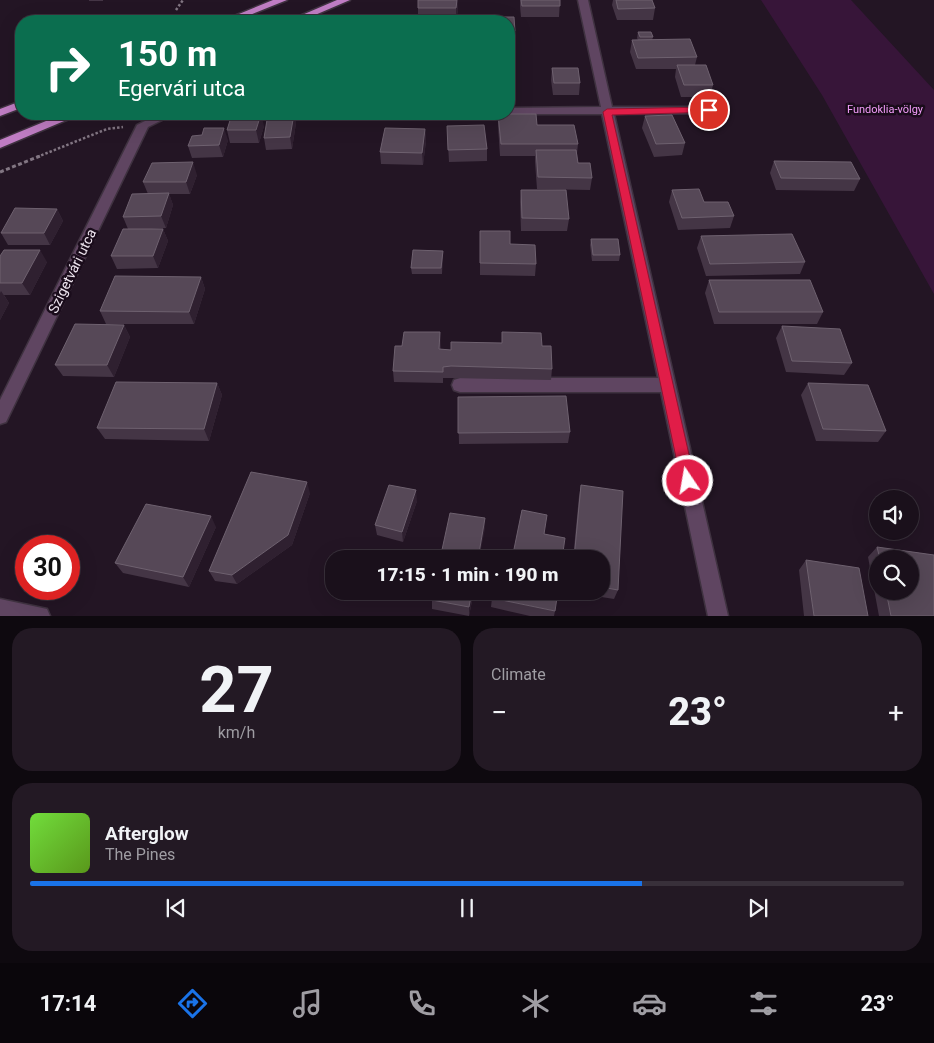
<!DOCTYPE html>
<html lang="en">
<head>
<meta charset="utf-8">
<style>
	body { margin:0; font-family:Roboto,sans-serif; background:#231924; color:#f1f3f6; height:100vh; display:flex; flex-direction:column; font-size:19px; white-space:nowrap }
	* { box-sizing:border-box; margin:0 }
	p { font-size:16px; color:#9f9da3 }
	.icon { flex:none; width:28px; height:28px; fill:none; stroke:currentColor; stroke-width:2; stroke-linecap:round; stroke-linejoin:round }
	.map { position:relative; height:616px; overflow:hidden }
	.panel { display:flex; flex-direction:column; gap:12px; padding:12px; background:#0e090f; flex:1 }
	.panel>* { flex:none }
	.top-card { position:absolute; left:15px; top:15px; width:500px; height:105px; border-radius:20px; box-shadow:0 5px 20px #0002,0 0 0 1px #38303a; background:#0b6e4f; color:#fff; overflow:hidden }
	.tools { position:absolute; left:869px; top:490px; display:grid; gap:10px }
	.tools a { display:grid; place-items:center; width:50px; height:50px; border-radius:50%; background:#1a101b; box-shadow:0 5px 20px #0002,0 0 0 1px #38303a; font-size:25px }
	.speed { position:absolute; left:15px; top:535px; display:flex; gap:10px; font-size:25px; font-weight:700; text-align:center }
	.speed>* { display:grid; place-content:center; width:65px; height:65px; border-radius:50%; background:#1a101b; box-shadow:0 5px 20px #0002,0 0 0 1px #38303a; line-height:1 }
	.speed .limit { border:8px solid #d22; background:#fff; color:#111 }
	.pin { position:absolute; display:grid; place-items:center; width:42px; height:42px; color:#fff; margin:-21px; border:2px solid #fff; border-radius:50%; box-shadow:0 1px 5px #0007 }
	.me { position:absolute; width:55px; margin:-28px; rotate:348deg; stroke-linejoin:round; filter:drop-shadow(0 0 4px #0008) }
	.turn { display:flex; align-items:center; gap:18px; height:105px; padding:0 20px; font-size:22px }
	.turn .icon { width:65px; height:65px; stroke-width:2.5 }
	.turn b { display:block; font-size:35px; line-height:42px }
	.big { font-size:38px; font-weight:800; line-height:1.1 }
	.panel .card { flex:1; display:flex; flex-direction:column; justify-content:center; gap:8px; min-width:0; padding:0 18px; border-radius:20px; background:#231924 }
	.panel .dial { align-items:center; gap:0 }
	.dial b { font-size:65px; line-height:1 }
	.song { display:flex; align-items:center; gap:15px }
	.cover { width:60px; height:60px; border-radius:8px; background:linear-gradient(135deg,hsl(100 70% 55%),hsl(90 70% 35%)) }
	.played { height:5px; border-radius:2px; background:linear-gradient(90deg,#1a73e8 70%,#38303a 70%) }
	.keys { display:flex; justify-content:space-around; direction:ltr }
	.heat { display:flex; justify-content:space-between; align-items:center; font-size:28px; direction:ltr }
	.panel .tiles { flex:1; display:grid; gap:12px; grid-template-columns:1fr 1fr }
	.card:last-child { grid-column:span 2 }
	.trip { position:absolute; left:325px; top:550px; width:285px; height:50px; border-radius:20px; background:#1a101b; box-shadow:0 5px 20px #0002,0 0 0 1px #38303a; font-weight:800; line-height:50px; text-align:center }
	.menu { display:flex; height:80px; justify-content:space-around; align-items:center; background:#0a060b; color:#9f9da3 }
	.menu .icon { width:35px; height:35px }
	.menu .selected { color:#1a73e8 }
	.menu b { font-size:22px; color:#f1f3f6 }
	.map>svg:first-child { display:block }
	.green { fill:#371539 }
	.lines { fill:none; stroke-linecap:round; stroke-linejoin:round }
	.minor-casing { stroke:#3f3240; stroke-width:3 }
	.highway-casing { stroke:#3f3240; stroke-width:3 }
	.path-far1 { stroke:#827683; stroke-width:2.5; stroke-dasharray:2.5 2; stroke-linecap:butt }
	.path { stroke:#827683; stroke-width:3; stroke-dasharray:4 2.5; stroke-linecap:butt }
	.minor { fill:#5f4561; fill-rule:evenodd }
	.highway { fill:#c07dc4; fill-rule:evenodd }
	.wall { fill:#443545; fill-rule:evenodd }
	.shaded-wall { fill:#2f2030 }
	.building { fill:#564857; stroke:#6e616f }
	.route { fill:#e11d48; stroke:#92132f }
	.labels { text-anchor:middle; stroke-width:5; stroke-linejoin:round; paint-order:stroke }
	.far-park-label { font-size:11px; fill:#f49efb; stroke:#1a0c1b }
	.street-label { font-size:14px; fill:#eee5ef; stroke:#1a0c1b }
</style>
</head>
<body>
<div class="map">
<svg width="934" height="616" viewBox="0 0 934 616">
	<rect width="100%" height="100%" fill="#231524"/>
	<!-- green -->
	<path class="green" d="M761 0H851L934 90V294L822 95Z"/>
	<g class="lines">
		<defs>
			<path id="minor" d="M578 0H588L612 107H709L715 110 709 113 614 114 728 616H708L661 392H460L454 390 452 385 454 380 460 378H658L602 114H506H509V108L601 107Z
				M159 114H174L148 127 6 422 0 424V400L137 125Z
				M0 599 47 609 50 616H0Z"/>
			<path id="highway" d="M273 0H287L235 21H222Z
				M337 0H350L301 21H288Z
				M21 101V108L0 116V109Z
				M63 114H78L76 116 0 148V140Z"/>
		</defs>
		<!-- minor casing -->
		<use href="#minor" class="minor-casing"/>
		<!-- highway casing -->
		<use href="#highway" class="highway-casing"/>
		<!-- path-far1 -->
		<path class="path-far1" d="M176 10 183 0
			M37 157 107 129 123 127"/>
		<!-- path -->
		<path class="path" d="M0 172 40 156"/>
		<!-- minor -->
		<use href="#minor" class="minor"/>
		<!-- highway -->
		<use href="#highway" class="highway"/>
	</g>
	<!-- wall -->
	<path class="wall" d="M89 0H103V1H89Z
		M457 0 458 10 456 20H418V8Z
		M520 0H560L559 17H521L520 6Z
		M613 0H652L655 8 653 20H617L612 5Z
		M509 21 515 31 514 43H509Z
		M638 32 653 37 652 40 697 57 695 65 713 85 710 97H681L675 77 676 69H636L630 52 632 40H638L637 38Z
		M552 68 580 83 579 95H553L551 80Z
		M268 114H295L296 123 292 149 266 150 264 138Z
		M498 114 537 125 578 144 577 153 578 163 592 178 590 190 537 189 535 162V156H500L498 126Z
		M645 116 685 143 682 155 654 157 642 128Z
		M264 126 259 143H230L227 130Z
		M447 126 487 149V161L449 162Z
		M425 129 426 141 423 165 381 164 380 152Z
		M228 140 223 157 192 158 188 146Z
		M774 161 860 179 854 191 776 190 770 173Z
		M197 175 190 194H169L173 205 166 228 152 229H163L168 241 158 268 117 269 111 256 128 229 123 217 148 194 143 182Z
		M521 190 569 219 567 231H521L520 202Z
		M672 190 704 202 734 216 730 228 678 230 669 202Z
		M57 209 63 221 50 245H8L1 233Z
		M480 231 510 244 536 264 535 276 480 275Z
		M701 236 805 262 800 274 706 276 697 248Z
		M591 239 620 255 619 261H592L590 245Z
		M443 251 442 274H412L411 268Z
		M0 256 47 262 30 295H4L9 303 0 320Z
		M201 277 205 289 194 324H106L100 311Z
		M709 280 823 312 817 324H714L705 293Z
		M124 325 130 337 114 377 63 376 55 365Z
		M782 326 852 363 844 375 786 372 776 338Z
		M502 332 542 346 552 369 551 380 451 378H443V383L394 382 393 371 441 344V349L451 350 502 343Z
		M217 383 222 395 209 441 105 439 97 428Z
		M808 383 886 431 878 442 816 441 801 395Z
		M458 397 570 432 568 443 459 444Z
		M581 485 618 590 614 599 570 592 601 591V559H573L579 496Z
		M310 493 292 545 237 584 215 581 209 571Z
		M417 501 403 542 377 535 375 525Z
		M216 527 189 587 123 573 115 563Z
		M877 547 934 555V616H879L868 557ZM878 559H910V591H878Z
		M806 560 868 616H804L799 570Z
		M474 591 469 616 432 609V600Z
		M492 598 555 611 554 616H530L491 607Z"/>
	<!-- shaded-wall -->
	<path class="shaded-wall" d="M457 0 458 10 456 20V8Z
		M261 114 264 126 259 143 256 130Z
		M294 114H295L296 123 292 149 290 137Z
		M224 128 228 140 223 157 219 145Z
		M425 129 426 141 423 165 422 153Z
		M193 162 197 175 190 194 186 182Z
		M169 193 173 205 166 228 161 216Z
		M57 209 63 221 50 245 44 233Z
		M163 229 168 241 158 268 153 256Z
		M40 250 47 262 30 295 22 283Z
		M201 277 205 289 194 324 189 312Z
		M1 291 9 303 0 320V293Z
		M124 325 130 337 114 377 107 365Z
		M440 332 441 344 440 361 439 349Z
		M217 383 222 395 209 441 204 429Z
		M307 482 310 493 292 545 237 584 232 575Z
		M416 490 417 501 403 542 402 532Z
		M211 516 216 527 189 587 183 577Z
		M485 518V529L479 559H478Z
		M472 591H474L469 616V607Z"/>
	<!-- building -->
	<path class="building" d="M418 0H457L456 8H418Z
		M521 0H560V6H522Z
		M616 0H652L655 8 618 9Z
		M480 17H514L515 31H509V21H480Z
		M638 32H651L653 37H640Z
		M690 39 697 57 638 58 632 40Z
		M677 65H706L713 85H684Z
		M552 68H578L580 83H554Z
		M232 114H261L256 130H227Z
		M268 114H294L290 137 264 138Z
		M498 114H536L537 125H574L578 144H501Z
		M672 115 685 143 656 144 645 116Z
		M484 125 487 149 448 150 447 126Z
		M204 128H224L219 145 188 146 192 136 202 135Z
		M385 128 425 129 422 153 380 152Z
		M536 150H576L578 163H590L592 178 538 177Z
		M774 161 851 162 860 179 781 178Z
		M193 162 186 182H143L152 163Z
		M699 189 704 202H728L734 216 682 218 672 190Z
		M521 190H566L569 219 522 218Z
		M169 193 161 216 123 217 132 194Z
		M15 208 57 209 44 233H1Z
		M123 229H163L153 256H111Z
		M480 231H510V244L535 245 536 264 480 263Z
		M792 234 805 262 710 264 701 236Z
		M591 239H618L620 255H593Z
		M4 250H40L22 283H0V256Z
		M413 250 443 251 441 268H411Z
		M115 276 201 277 189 312 100 311Z
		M709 280H810L823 312H719Z
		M75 324 124 325 107 365H55Z
		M782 326 840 329 852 363 792 361Z
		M404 332H440L439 349 451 350V342L502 343V332L541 333 542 346H551L552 369 451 366 443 367V372L393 371 395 346H402Z
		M116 382 217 383 204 429 97 428Z
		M808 383 868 385 886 431 823 429Z
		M566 396 570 432 458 433V397Z
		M251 472 307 482 288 535 232 575 209 571Z
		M389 485 416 490 402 532 375 525Z
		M581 485 623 491 618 590 601 587V559H574Z
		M146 504 211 516 183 577 115 563Z
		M522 510 547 515 544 534 565 538 562 559H512Z
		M450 513 485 518 478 559H440Z
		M877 547 934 555V616H891L886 591H910V559H880Z
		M806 560 859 568 868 616H814Z
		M433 591H472L469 607 432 600Z
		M493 591H558L555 611 492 598Z"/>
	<!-- route -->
	<path class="route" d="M709 107 714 110 712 112 612 115 695 481 693 486 688 487 683 486 681 481 603 112 607 109Z"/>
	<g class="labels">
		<!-- far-park labels -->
		<g class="far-park-label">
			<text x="885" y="113">Fundoklia-völgy</text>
		</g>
		<!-- street labels -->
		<g class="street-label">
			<text transform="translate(72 271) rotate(-64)" y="5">Szigetvári utca</text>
		</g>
	</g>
</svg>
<div class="tools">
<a><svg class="icon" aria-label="sound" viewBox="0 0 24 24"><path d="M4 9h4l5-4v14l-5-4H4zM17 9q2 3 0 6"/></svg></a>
<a><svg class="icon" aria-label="search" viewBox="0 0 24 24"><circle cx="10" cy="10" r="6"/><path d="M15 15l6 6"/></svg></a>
</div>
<div class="speed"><div class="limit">30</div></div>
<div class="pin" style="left:709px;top:110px;background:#d93025"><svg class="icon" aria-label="arrive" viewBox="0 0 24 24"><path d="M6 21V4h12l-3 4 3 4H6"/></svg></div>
<svg class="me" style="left:688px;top:481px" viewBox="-20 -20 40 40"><circle r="17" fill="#e11d48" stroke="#fff" stroke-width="3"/><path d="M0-11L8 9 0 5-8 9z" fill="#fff"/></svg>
<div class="trip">17:15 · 1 min · 190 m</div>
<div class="top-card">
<div class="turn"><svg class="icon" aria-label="right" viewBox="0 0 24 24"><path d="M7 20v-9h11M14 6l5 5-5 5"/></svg><div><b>150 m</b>Egervári utca</div></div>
</div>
</div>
<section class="panel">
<div class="tiles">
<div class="card dial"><b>27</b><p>km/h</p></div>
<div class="card"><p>Climate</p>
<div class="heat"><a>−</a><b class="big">23°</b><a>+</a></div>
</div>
<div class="card">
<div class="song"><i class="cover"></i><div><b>Afterglow</b><p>The Pines</p></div></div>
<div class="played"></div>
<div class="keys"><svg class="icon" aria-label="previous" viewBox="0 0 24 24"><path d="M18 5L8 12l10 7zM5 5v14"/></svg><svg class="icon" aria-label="pause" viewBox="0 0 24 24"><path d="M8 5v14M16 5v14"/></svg><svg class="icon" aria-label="next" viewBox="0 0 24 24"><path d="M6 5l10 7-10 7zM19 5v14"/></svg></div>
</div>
</div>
</section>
<nav class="menu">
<b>17:14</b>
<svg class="icon selected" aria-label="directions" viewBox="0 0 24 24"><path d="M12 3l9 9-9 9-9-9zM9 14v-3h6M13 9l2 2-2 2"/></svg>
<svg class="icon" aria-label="music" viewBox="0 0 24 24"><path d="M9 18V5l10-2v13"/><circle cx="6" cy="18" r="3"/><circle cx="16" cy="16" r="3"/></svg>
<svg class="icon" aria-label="phone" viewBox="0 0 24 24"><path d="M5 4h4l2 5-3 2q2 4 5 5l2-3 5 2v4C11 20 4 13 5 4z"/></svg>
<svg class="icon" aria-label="climate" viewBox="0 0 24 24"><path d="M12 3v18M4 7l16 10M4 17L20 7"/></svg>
<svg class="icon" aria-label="car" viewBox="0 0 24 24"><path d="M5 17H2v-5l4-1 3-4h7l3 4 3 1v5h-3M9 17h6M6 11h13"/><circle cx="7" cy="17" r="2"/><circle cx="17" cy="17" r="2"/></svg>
<svg class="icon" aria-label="filters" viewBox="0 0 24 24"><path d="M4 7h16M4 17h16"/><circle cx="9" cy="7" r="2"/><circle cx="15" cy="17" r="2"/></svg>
<b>23°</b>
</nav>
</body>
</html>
